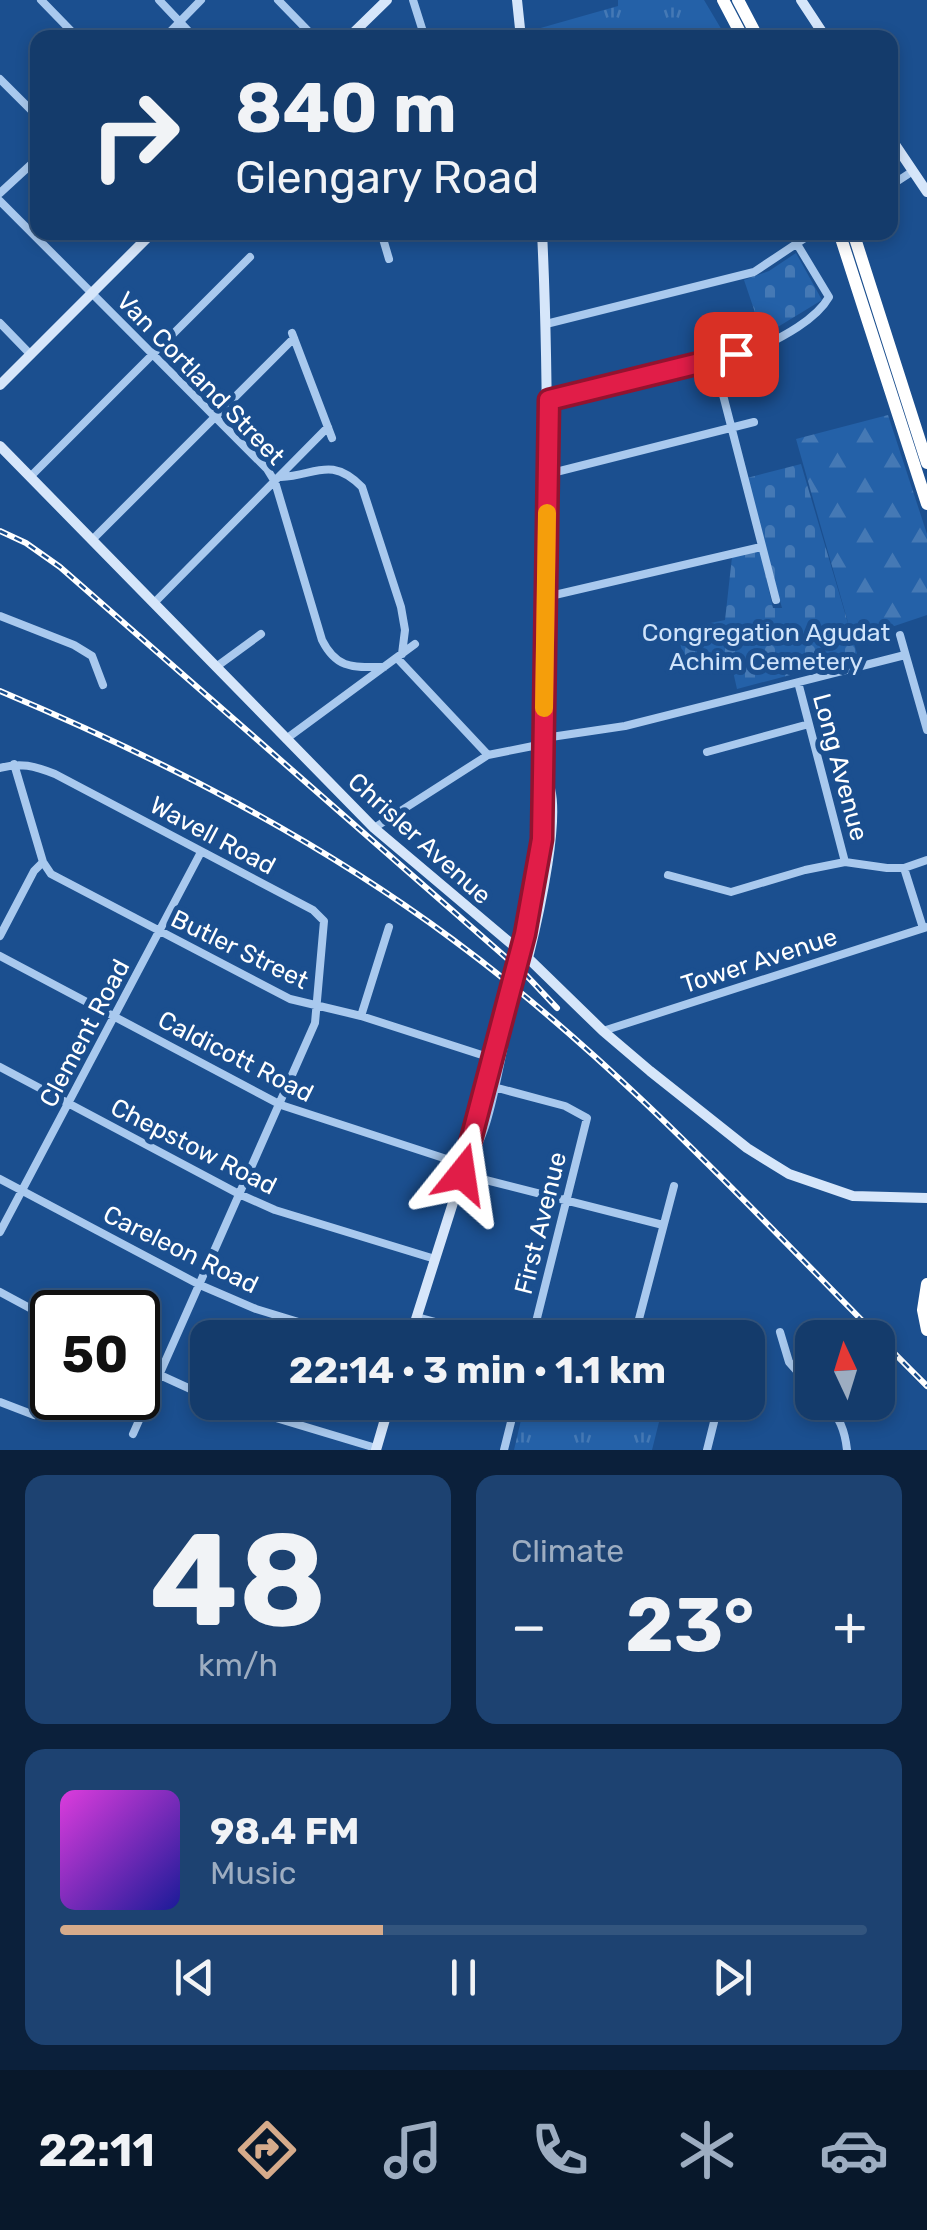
<!DOCTYPE html>
<html lang="en">
<head>
<meta charset="utf-8">
<style>
	body { margin:0; font-family:Rubik,sans-serif; background:#1d4271; color:#f1f3f6; height:100vh; display:flex; flex-direction:column; font-size:38px; white-space:nowrap }
	* { box-sizing:border-box; margin:0 }
	p { font-size:32px; color:#9dadc1 }
	.icon { flex:none; width:55px; height:55px; fill:none; stroke:currentColor; stroke-width:2; stroke-linecap:round; stroke-linejoin:round }
	.map { position:relative; height:1450px; overflow:hidden }
	.details { display:flex; flex-direction:column; gap:25px; padding:25px; background:#0b203b; flex:1 }
	.details>* { flex:none }
	.hud { position:absolute; left:30px; top:30px; width:868px; height:210px; border-radius:20px; box-shadow:0 5px 15px #0003,0 0 0 2px #33557e; background:#143b6b; color:#f1f3f6; overflow:hidden }
	.needle { width:65px; rotate:356deg }
	.tools { position:absolute; left:795px; top:1320px; display:grid; gap:20px }
	.tools a { display:grid; place-items:center; width:100px; height:100px; border-radius:20px; background:#143b6b; box-shadow:0 5px 15px #0003,0 0 0 2px #33557e; font-size:50px }
	.speed { position:absolute; left:30px; top:1290px; display:flex; gap:20px; font-size:50px; font-weight:700; text-align:center }
	.speed>* { display:grid; place-content:center; width:130px; height:130px; border-radius:50%; background:#143b6b; box-shadow:0 5px 15px #0003,0 0 0 2px #33557e; line-height:1 }
	.speed .limit { border:5px solid #111; border-radius:15px; background:#fff; color:#111 }
	.pin { position:absolute; display:grid; place-items:center; width:85px; height:85px; color:#fff; margin:-42px; border-radius:20px; box-shadow:0 5px 15px #0006 }
	.me { position:absolute; width:110px; margin:-55px; rotate:15deg; stroke-linejoin:round; filter:drop-shadow(0 0 8px #0008) }
	.turn { display:flex; align-items:center; gap:35px; height:210px; padding:0 40px; font-size:45px }
	.turn .icon { width:130px; height:130px; stroke-width:2.5 }
	.turn b { display:block; font-size:70px; line-height:85px }
	.big { font-size:75px; font-weight:700; line-height:1.1 }
	.details .card { flex:1; display:flex; flex-direction:column; justify-content:center; gap:15px; min-width:0; padding:0 35px; border-radius:20px; background:#1d4271 }
	.details .dial { align-items:center; gap:0 }
	.dial b { font-size:130px; line-height:1 }
	.song { display:flex; align-items:center; gap:30px }
	.cover { width:120px; height:120px; border-radius:15px; background:linear-gradient(135deg,hsl(300 70% 55%),hsl(240 70% 35%)) }
	.played { height:10px; border-radius:5px; background:linear-gradient(90deg,#d6ab8b 40%,#33557e 40%) }
	.keys { display:flex; justify-content:space-around; direction:ltr }
	.heat { display:flex; justify-content:space-between; align-items:center; font-size:55px; direction:ltr }
	.details .tiles { flex:1; display:grid; gap:25px; grid-template-columns:1fr 1fr }
	.card:last-child { grid-column:span 2 }
	.trip { position:absolute; left:190px; top:1320px; width:575px; height:100px; border-radius:20px; background:#143b6b; box-shadow:0 5px 15px #0003,0 0 0 2px #33557e; font-weight:700; line-height:100px; text-align:center }
	.dock { display:flex; height:160px; justify-content:space-around; align-items:center; background:#08182b; color:#9dadc1 }
	.dock .icon { width:70px; height:70px }
	.dock .on { color:#d6ab8b }
	.dock b { font-size:45px; color:#f1f3f6 }
	.map>svg:first-child { display:block }
	.forest { fill:url(#forest-firs) }
	.cemetery { fill:url(#cemetery-stones) }
	.park { fill:url(#park-tufts) }
	.lines { fill:none; stroke-linecap:round; stroke-linejoin:round }
	.street { stroke:#a9c9ee; stroke-width:8 }
	.secondary { stroke:#d6e6fa; stroke-width:10 }
	.highway { stroke:#fff; stroke-width:12 }
	.rail-casing { stroke:#fff; stroke-width:6 }
	.rail { stroke:#1b4f8f; stroke-width:2.5; stroke-dasharray:8; stroke-linecap:butt }
	.secondary-bridge { stroke:#d6e6fa; stroke-width:10 }
	.route-casing { stroke:#92132f; stroke-width:25 }
	.route { stroke:#e11d48; stroke-width:18 }
	.slow { stroke:#f59e0b; stroke-width:18 }
	.labels { text-anchor:middle; stroke-width:10; stroke-linejoin:round; paint-order:stroke }
	.street-label { font-size:25px; fill:#fff; stroke:#1b4f8f }
	.park-label { font-size:25px; fill:#cfe3fa; stroke:#1b4f8f }
</style>
</head>
<body>
<div class="map">
<svg width="927" height="1450" viewBox="0 0 927 1450">
	<defs>
		<pattern id="forest-firs" width="22" height="20" patternUnits="userSpaceOnUse" patternTransform="scale(2.5)"><rect width="22" height="20" fill="#2461a8"/><path d="M5 1l3.5 6h-7zM16 11l3.5 6h-7z" fill="#4579b5"/></pattern>
		<pattern id="cemetery-stones" width="16" height="16" patternUnits="userSpaceOnUse" patternTransform="scale(2.5)"><rect width="16" height="16" fill="#2461a8"/><path d="M2 7V4a2 2 0 0 1 4 0v3zM10 15v-3a2 2 0 0 1 4 0v3z" fill="#4579b5"/></pattern>
		<pattern id="park-tufts" width="24" height="20" patternUnits="userSpaceOnUse" patternTransform="scale(2.5)"><rect width="24" height="20" fill="#2461a8"/><path d="M3 7l-1-3M5 7V3M7 7l1-3M15 17l-1-3M17 17v-4M19 17l1-3" fill="none" stroke="#4579b5"/></pattern>
	</defs>
	<rect width="100%" height="100%" fill="#1b4f8f"/>
	<!-- forest -->
	<path class="forest" d="M888 415 927 534V615L853 640 796 439Z"/>
	<!-- cemetery -->
	<path class="cemetery" d="M796 253 822 300 763 336 744 280 769 271Z
		M801 464 858 657 737 689 730 658 686 668 677 630 725 620 732 557 760 551 773 608H782L747 478Z"/>
	<!-- park -->
	<path class="park" d="M618 0H704L726 37H531L530 31 618 6Z
		M525 1403H579L659 1422 652 1450H514Z"/>
	<g class="lines">
		<!-- street -->
		<path class="street" d="M41 0 78 38
			M159 0 195 38
			M278 0 315 38
			M413 0 425 38
			M164 38 201 0
			M0 79 38 117
			M890 186 913 171
			M0 193 38 158
			M0 201 267 469 275 482 322 640C337 670 354 667 384 667
			M381 232 389 259
			M0 323 31 355
			M546 324 754 272 814 232
			M292 333 332 438
			M714 360 776 600
			M549 400 758 349C782 337 816 320 829 297L797 244
			M548 474 754 422
			M30 477 250 257
			M281 477C315 476 330 455 362 487L401 607 405 630 402 654
			M93 539 294 338
			M546 597 761 547
			M154 603 328 427
			M0 616 74 645 92 656 103 685
			M900 635 927 730
			M397 658 488 755
			M216 667 261 634
			M798 682 845 862
			M286 739 415 644
			M707 752 809 724
			M14 764 43 862 51 874 290 999 361 1016 485 1056 458 1162
			M0 768C20 762 35 766 55 774L313 910 324 921 315 1023 133 1434
			M374 828 488 755 543 744 551 737 625 726 905 655
			M904 868 923 928
			M668 875 731 892 805 870 845 862 887 868H904L927 860
			M0 936 34 871 43 862
			M0 956 281 1105 465 1165C488 1140 496 1080 504 1046
			M361 1016 389 927
			M603 1031 927 927
			M0 1067 239 1194 275 1210 435 1259
			M494 1087 565 1106 587 1118 532 1338
			M462 1174 663 1225
			M0 1179 200 1285 256 1309 351 1338
			M0 1232 201 852
			M0 1292 52 1320
			M417 1317 495 1338
			M780 1332 789 1362 812 1388
			M634 1338 674 1186
			M138 1365 208 1397
			M0 1402 34 1415
			M223 1402 376 1448
			M826 1402C839 1417 845 1430 847 1450
			M617 1404V1402
			M504 1450 516 1402
			M707 1450 719 1402"/>
		<!-- secondary -->
		<path class="secondary" d="M517 0 521 38
			M801 0 826 38
			M348 38 387 0
			M890 137 927 192
			M0 385 153 232
			M0 446 374 828 528 958 603 1031 650 1071 747 1148 789 1174 853 1196 927 1198
			M525 935C546 844 543 753 545 661 548 517 549 376 542 232
			M528 958C536 926 566 800 545 778
			M410 1338 465 1165 507 1002
			M376 1450 390 1402"/>
		<!-- highway -->
		<path class="highway" d="M723 0 743 38
			M738 0 758 38
			M839 232 927 504
			M853 232 927 463
			M927 1284 923 1310 927 1330"/>
		<defs>
			<path id="rail" d="M0 531 26 543 60 567 526 975 557 1008
				M0 691C159 758 313 836 452 939 627 1068 773 1233 927 1386"/>
		</defs>
		<!-- rail casing -->
		<use href="#rail" class="rail-casing"/>
		<!-- rail -->
		<use href="#rail" class="rail"/>
		<!-- secondary-bridge -->
		<path class="secondary-bridge" d="M507 1002 525 935"/>
	</g>
	<g class="lines">
		<defs>
			<path id="route" d="M462 1174 525 934 542 839 549 400 736 354"/>
		</defs>
		<!-- route casing -->
		<use href="#route" class="route-casing"/>
		<!-- route -->
		<use href="#route" class="route"/>
		<!-- slow -->
		<path class="slow" d="M544 708 547 513"/>
	</g>
	<g class="labels">
		<!-- street labels -->
		<g class="street-label">
			<text transform="translate(201 378) rotate(46)" y="9">Van Cortland Street</text>
			<text transform="translate(841 767) rotate(75)" y="9">Long Avenue</text>
			<text transform="translate(213 835) rotate(28)" y="9">Wavell Road</text>
			<text transform="translate(420 838) rotate(42)" y="9">Chrisler Avenue</text>
			<text transform="translate(240 949) rotate(26)" y="9">Butler Street</text>
			<text transform="translate(759 960) rotate(-18)" y="9">Tower Avenue</text>
			<text transform="translate(84 1033) rotate(-62)" y="9">Clement Road</text>
			<text transform="translate(236 1056) rotate(27)" y="9">Caldicott Road</text>
			<text transform="translate(194 1146) rotate(27)" y="9">Chepstow Road</text>
			<text transform="translate(540 1223) rotate(-76)" y="9">First Avenue</text>
			<text transform="translate(181 1249) rotate(26)" y="9">Careleon Road</text>
		</g>
		<!-- park labels -->
		<g class="park-label">
			<text x="766" y="641">Congregation Agudat<tspan x="766" dy="29">Achim Cemetery</tspan></text>
		</g>
	</g>
</svg>
<div class="tools">
<a><svg class="needle" viewBox="-14 -14 28 28"><path d="M0-13l5 13h-10z" fill="#e53935"/><path d="M0 13l5-13h-10z" fill="#9dadc1"/></svg></a>
</div>
<div class="speed"><div class="limit">50</div></div>
<div class="pin" style="left:736px;top:354px;background:#d93025"><svg class="icon" aria-label="arrive" viewBox="0 0 24 24"><path d="M6 21V4h12l-3 4 3 4H6"/></svg></div>
<svg class="me" style="left:462px;top:1174px" viewBox="-20 -20 40 40"><path d="M0-17L14 15 0 8-14 15z" fill="#e11d48" stroke="#fff" stroke-width="4"/></svg>
<div class="trip">22:14 · 3 min · 1.1 km</div>
<div class="hud">
<div class="turn"><svg class="icon" aria-label="right" viewBox="0 0 24 24"><path d="M7 20v-9h11M14 6l5 5-5 5"/></svg><div><b>840 m</b>Glengary Road</div></div>
</div>
</div>
<section class="details">
<div class="tiles">
<div class="card dial"><b>48</b><p>km/h</p></div>
<div class="card"><p>Climate</p>
<div class="heat"><a>−</a><b class="big">23°</b><a>+</a></div>
</div>
<div class="card">
<div class="song"><i class="cover"></i><div><b>98.4 FM</b><p>Music</p></div></div>
<div class="played"></div>
<div class="keys"><svg class="icon" aria-label="previous" viewBox="0 0 24 24"><path d="M18 5L8 12l10 7zM5 5v14"/></svg><svg class="icon" aria-label="pause" viewBox="0 0 24 24"><path d="M8 5v14M16 5v14"/></svg><svg class="icon" aria-label="next" viewBox="0 0 24 24"><path d="M6 5l10 7-10 7zM19 5v14"/></svg></div>
</div>
</div>
</section>
<nav class="dock">
<b>22:11</b>
<svg class="icon on" aria-label="directions" viewBox="0 0 24 24"><path d="M12 3l9 9-9 9-9-9zM9 14v-3h6M13 9l2 2-2 2"/></svg>
<svg class="icon" aria-label="music" viewBox="0 0 24 24"><path d="M9 18V5l10-2v13"/><circle cx="6" cy="18" r="3"/><circle cx="16" cy="16" r="3"/></svg>
<svg class="icon" aria-label="phone" viewBox="0 0 24 24"><path d="M5 4h4l2 5-3 2q2 4 5 5l2-3 5 2v4C11 20 4 13 5 4z"/></svg>
<svg class="icon" aria-label="climate" viewBox="0 0 24 24"><path d="M12 3v18M4 7l16 10M4 17L20 7"/></svg>
<svg class="icon" aria-label="car" viewBox="0 0 24 24"><path d="M5 17H2v-5l4-1 3-4h7l3 4 3 1v5h-3M9 17h6M6 11h13"/><circle cx="7" cy="17" r="2"/><circle cx="17" cy="17" r="2"/></svg>
</nav>
</body>
</html>
